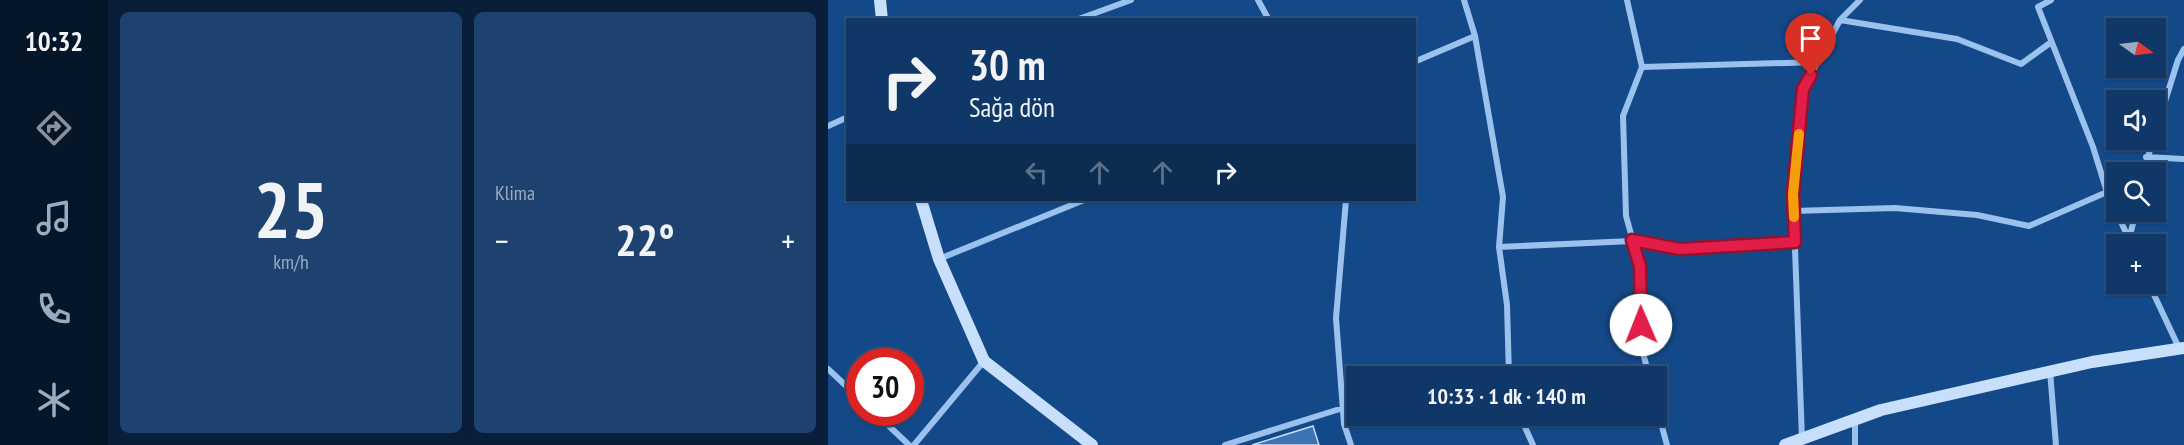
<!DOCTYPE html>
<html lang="tr">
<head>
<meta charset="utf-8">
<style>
	body { margin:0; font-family:"PT Sans Narrow",sans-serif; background:#1d4270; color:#f1f3f6; height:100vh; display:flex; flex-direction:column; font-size:22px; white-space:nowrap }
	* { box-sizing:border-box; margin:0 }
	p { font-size:20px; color:#9bacc0 }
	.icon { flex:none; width:33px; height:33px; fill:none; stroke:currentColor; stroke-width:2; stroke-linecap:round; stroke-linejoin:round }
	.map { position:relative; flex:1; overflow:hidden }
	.details { display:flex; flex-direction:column; gap:12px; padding:12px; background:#081e39; width:720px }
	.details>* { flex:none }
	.hud { position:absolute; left:18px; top:18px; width:570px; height:183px; border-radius:0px; box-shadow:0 2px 4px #0004,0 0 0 2px #2f517b; background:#0f3767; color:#f1f3f6; overflow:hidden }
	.needle { width:39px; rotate:104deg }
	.fabs { position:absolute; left:1278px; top:18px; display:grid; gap:12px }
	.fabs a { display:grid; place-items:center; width:60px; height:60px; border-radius:0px; background:#0f3767; box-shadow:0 2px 4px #0004,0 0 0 2px #2f517b; font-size:30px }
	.speed { position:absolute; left:18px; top:348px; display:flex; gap:12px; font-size:30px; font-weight:700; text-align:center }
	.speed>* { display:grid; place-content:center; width:78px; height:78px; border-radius:50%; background:#0f3767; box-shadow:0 2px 4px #0004,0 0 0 2px #2f517b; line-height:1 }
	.speed .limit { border:9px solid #d22; background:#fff; color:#111 }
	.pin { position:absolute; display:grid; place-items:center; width:51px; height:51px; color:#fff; margin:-62px -26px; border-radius:50% 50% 50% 0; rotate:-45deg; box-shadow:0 0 6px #0007 }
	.pin .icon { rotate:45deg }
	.me { position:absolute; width:66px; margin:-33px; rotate:359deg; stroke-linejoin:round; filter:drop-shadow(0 0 4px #0008) }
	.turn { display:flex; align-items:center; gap:21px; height:126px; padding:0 24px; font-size:27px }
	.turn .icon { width:78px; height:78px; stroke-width:2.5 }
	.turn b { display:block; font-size:42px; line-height:51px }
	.lanes { display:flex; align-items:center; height:57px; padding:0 24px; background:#0003; justify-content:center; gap:30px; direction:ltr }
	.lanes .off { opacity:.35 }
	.big { font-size:45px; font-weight:800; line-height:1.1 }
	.details .widget { flex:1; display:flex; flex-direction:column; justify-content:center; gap:9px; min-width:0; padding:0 21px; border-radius:9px; background:#1d4270 }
	.details .dial { align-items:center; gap:0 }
	.dial b { font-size:78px; line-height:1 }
	.heat { display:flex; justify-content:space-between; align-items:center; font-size:33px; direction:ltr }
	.details .tiles { flex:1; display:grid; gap:12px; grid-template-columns:repeat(2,1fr) }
	.trip { position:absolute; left:518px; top:366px; width:321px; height:60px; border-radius:0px; background:#0f3767; box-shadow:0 2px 4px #0004,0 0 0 2px #2f517b; font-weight:800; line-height:60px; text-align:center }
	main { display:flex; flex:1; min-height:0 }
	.tabs { display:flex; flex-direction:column; width:108px; justify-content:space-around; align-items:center; background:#061629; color:#9bacc0 }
	.tabs .icon { width:42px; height:42px }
	.tabs .on { color:#8c9099 }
	.tabs b { font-size:27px; color:#f1f3f6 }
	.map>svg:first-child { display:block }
	.building { fill:#3d73b2; stroke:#c1dcfb; stroke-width:1.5 }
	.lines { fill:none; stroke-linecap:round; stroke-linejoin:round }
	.street { stroke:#9bc2ef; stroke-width:6 }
	.secondary { stroke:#c8dffb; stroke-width:12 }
	.route-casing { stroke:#92132f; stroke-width:15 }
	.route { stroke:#e11d48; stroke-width:10 }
	.slow { stroke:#f59e0b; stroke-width:10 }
</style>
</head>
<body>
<main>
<nav class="tabs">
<b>10:32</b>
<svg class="icon on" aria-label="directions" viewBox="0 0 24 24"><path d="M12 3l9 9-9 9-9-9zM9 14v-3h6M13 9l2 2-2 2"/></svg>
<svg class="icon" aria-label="music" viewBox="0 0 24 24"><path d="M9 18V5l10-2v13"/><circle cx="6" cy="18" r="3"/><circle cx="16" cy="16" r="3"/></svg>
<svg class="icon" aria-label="phone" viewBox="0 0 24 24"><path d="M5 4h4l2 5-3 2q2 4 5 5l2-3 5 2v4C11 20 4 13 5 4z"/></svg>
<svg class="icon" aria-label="climate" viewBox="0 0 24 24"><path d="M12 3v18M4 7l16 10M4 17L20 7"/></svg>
</nav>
<section class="details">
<div class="tiles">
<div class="widget dial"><b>25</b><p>km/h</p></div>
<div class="widget"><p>Klima</p>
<div class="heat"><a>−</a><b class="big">22°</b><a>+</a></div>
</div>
</div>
</section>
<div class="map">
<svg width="1356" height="445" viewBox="0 0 1356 445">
	<rect width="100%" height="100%" fill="#144989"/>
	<!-- building -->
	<path class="building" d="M485 426 491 445H424Z"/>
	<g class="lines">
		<!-- street -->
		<path class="street" d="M430 0 441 20
			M636 0 647 36 675 197 671 247 679 305 681 376
			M799 0 814 67 795 116 798 216 812 266 813 345 821 376
			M1223 0 1210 7 1265 147 1279 192 1301 239
			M248 20 303 0
			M1012 20 1129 39 1193 64 1222 43
			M586 62 647 36
			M814 67 990 62
			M0 126 20 117
			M1328 130 1350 60 1356 49
			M1318 157 1356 159
			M1317 172 1324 140
			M518 200 508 318 516 424 523 445
			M965 211 1067 208 1149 215 1201 226 1279 192
			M1304 244 1301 239 1308 212
			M671 247 804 241 852 249 967 242
			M111 259 256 200
			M1321 284 1351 348
			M0 369 32 399
			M1222 371 1228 445
			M828 405 839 445
			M46 412 81 445
			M692 416 705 445
			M1027 420V445
			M974 439 965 194 975 89 1012 20 1032 0
			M86 445 156 361
			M397 445 515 408"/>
		<!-- secondary -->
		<path class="secondary" d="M52 0 54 20
			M93 200 111 259 156 361 264 445
			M957 445 1053 410 1264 362 1356 348"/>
	</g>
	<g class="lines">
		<defs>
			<path id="route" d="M813 325 812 266 804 240 852 249 967 242 965 194 975 89 983 75"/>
		</defs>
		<!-- route casing -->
		<use href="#route" class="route-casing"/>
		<!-- route -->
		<use href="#route" class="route"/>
		<!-- slow -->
		<path class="slow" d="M966 217 965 194 971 134"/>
	</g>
</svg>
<div class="fabs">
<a><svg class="needle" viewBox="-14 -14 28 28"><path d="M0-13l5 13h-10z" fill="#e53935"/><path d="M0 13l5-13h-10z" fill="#9bacc0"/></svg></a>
<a><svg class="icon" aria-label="sound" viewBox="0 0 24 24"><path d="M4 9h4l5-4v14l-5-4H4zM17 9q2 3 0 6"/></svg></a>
<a><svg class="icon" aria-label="search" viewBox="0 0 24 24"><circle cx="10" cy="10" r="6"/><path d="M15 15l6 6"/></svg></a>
<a>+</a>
</div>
<div class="speed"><div class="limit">30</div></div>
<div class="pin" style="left:983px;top:75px;background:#d93025"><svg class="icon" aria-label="arrive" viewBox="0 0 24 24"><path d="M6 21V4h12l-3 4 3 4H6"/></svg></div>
<svg class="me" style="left:813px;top:325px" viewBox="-20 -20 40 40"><circle r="19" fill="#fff"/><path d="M0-13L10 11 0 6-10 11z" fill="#e11d48"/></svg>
<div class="trip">10:33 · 1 dk · 140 m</div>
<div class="hud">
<div class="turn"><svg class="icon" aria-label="right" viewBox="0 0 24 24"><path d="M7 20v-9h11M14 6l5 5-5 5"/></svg><div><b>30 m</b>Sağa dön</div></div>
<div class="lanes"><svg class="icon off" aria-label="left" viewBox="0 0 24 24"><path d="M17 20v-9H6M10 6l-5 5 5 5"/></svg><svg class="icon off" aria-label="ahead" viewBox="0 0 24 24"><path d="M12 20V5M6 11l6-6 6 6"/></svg><svg class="icon off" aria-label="ahead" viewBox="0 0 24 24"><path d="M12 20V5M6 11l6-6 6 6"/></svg><svg class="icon" aria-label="right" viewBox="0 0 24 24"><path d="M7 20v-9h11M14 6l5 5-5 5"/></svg></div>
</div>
</div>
</main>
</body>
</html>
